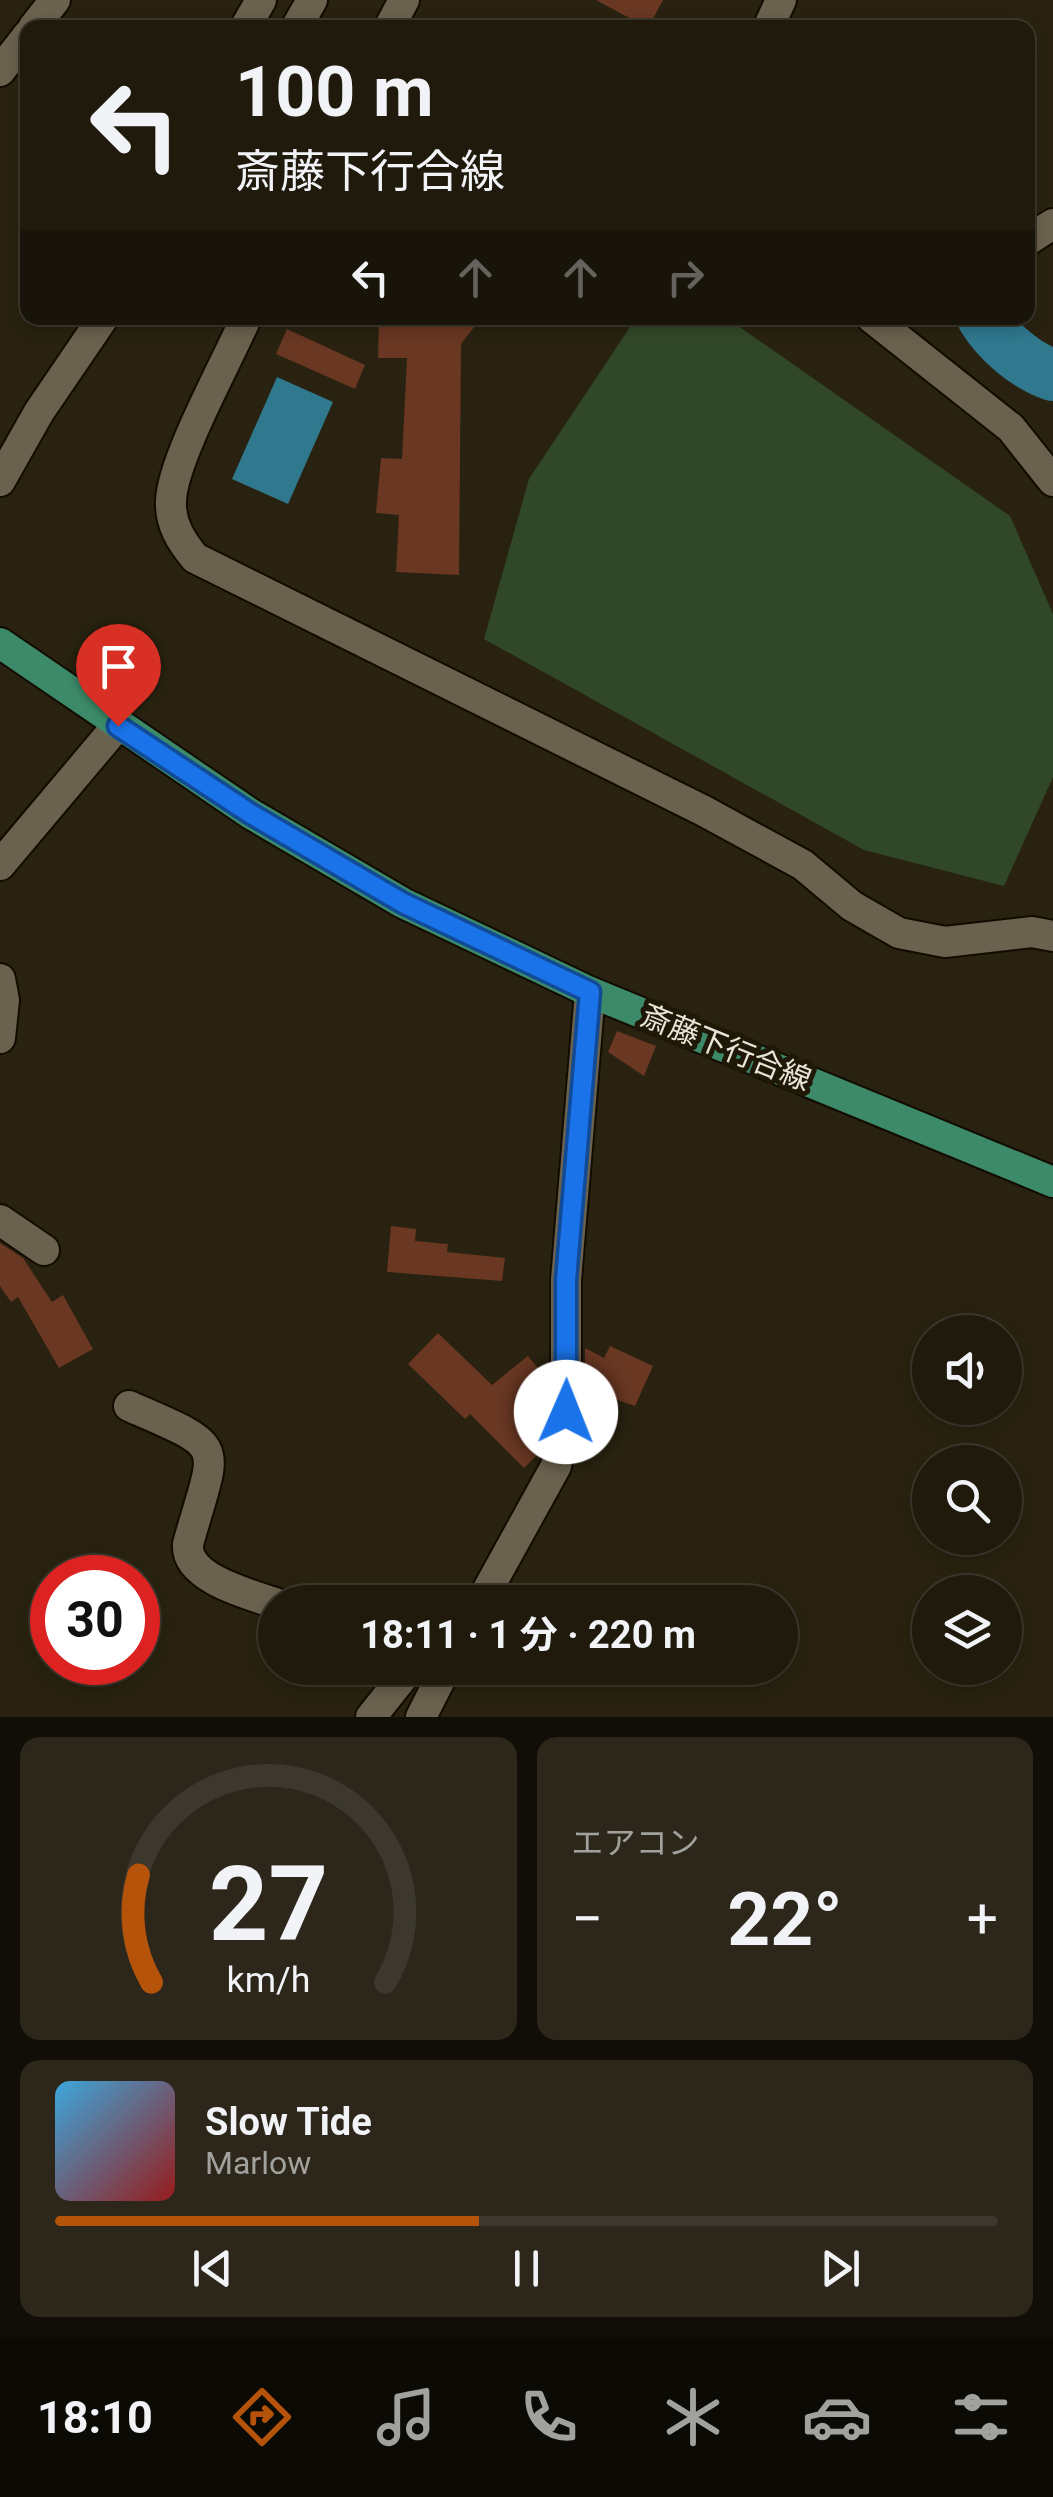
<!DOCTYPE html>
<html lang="ja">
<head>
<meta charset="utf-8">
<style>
	body { margin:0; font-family:Roboto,"Noto Sans JP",sans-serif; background:#2c271a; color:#f1f3f6; height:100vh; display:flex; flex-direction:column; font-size:38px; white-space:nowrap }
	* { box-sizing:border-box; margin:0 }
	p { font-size:32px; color:#a1a19d }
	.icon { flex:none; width:55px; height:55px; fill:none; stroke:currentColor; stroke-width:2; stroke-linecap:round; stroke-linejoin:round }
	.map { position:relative; height:1717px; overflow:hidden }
	.panel { display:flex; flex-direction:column; gap:20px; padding:20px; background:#110e07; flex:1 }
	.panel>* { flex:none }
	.guide { position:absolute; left:20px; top:20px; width:1015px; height:305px; border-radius:20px; box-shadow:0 5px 15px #0003,0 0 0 2px #3c382d; background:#1f1a0c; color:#f1f3f6; overflow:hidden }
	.fabs { position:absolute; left:912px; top:1315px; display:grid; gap:20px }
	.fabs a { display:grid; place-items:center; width:110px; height:110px; border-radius:50%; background:#1f1a0c; box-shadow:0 5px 15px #0003,0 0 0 2px #3c382d; font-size:50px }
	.speed { position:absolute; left:30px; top:1555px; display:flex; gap:20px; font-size:50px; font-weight:700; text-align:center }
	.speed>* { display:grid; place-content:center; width:130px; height:130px; border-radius:50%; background:#1f1a0c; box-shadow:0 5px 15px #0003,0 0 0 2px #3c382d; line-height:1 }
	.speed .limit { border:15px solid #d22; background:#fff; color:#111 }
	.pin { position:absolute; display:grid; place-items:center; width:85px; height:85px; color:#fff; margin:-102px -42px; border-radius:50% 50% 50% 0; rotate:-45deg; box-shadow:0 0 10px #0007 }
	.pin .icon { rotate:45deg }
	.me { position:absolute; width:110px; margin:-55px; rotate:1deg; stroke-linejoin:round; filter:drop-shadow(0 0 8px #0008) }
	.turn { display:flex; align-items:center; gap:35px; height:210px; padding:0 50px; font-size:45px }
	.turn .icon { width:130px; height:130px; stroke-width:2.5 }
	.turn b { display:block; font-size:70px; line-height:85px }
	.lanes { display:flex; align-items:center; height:95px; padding:0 50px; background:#0003; justify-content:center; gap:50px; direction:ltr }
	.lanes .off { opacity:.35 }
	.big { font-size:75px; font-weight:700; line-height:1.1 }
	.panel .card { flex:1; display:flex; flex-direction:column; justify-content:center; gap:15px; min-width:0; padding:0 35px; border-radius:20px; background:#2c271a }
	.panel .dial { align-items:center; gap:0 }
	.dial svg { height:260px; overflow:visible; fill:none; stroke:#3c382d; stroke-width:7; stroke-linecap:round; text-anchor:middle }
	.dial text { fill:#f1f3f6; stroke:none }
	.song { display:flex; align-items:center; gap:30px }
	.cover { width:120px; height:120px; border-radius:15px; background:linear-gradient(135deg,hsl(200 70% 55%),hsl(0 70% 35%)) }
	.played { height:10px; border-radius:5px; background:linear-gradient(90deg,#b45309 45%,#3c382d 45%) }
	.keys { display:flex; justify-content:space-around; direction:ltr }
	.heat { display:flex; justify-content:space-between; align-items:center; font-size:55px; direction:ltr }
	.panel .tiles { flex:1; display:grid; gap:20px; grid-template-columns:1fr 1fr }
	.card:last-child { grid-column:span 2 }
	.trip { position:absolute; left:258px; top:1585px; width:540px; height:100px; border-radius:50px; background:#1f1a0c; box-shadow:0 5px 15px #0003,0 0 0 2px #3c382d; font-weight:700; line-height:100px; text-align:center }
	.dock { display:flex; height:160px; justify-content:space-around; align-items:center; background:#0c0a05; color:#a1a19d }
	.dock .icon { width:70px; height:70px }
	.dock .active { color:#b45309 }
	.dock b { font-size:45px; color:#f1f3f6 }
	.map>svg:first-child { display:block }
	.green { fill:#314828 }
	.water { fill:#2f788e }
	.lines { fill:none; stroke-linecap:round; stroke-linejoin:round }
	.river { stroke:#2f788e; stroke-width:52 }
	.building { fill:#693722 }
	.minor-casing { stroke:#120b00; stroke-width:34 }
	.major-casing { stroke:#120b00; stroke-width:34 }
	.minor { stroke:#6a614e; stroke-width:30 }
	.major { stroke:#3c8a69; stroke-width:30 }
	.route-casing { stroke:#114b97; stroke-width:25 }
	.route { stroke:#1a73e8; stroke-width:18 }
	.labels { text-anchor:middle; stroke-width:10; stroke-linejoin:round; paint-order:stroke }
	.street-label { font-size:30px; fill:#e9e4d9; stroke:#201807 }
</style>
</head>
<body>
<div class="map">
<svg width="1053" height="1717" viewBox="0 0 1053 1717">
	<rect width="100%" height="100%" fill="#292210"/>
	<!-- green -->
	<path class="green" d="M636 318H727L1010 516 1053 614V777L1004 886 864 850 484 639 529 479Z"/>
	<!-- water -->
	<path class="water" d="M277 377 333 402 288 504 232 479Z"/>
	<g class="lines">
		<!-- river -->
		<path class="river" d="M983 318C998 342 1026 366 1053 375"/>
	</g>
	<!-- building -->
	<path class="building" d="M596 0H663L648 28Z
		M379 318H481L461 344 459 575 396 572 399 515 376 513 381 458 402 459 407 358H378Z
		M287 329 365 365 355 389 276 354Z
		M617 1031 656 1046 644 1076 608 1052Z
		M391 1226 416 1229 415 1241 448 1244 447 1252 505 1258 502 1281 387 1272Z
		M0 1243 23 1258 52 1302 63 1295 93 1349 59 1368 18 1297 11 1302 0 1286Z
		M438 1333 492 1385 528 1356 547 1379V1394L522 1415 542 1436 540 1452 524 1468 470 1414 465 1419 408 1364Z
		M610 1346 653 1366 635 1406 585 1389V1348L604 1358Z"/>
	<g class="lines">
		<defs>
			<path id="minor" d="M33 28 55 0
				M245 28 261 0
				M296 28 312 0
				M389 28 404 0
				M768 28 781 0
				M0 71 28 35
				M1028 240 1053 224
				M246 318C228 360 172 460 171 501 170 524 181 541 195 558L704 811 803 865 852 906 899 933 945 942 1032 932 1053 936
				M872 318 1011 428 1053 481
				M0 481 39 412 103 318
				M0 865 117 726
				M0 979 4 1000 0 1038
				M0 1220 44 1250
				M129 1406C230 1450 217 1440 188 1544 185 1578 248 1594 275 1603
				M481 1602 556 1466 566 1413V1280L590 992
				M371 1717 410 1668
				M421 1717 446 1668"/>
			<path id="major" d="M0 643 251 814 403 903 590 992 1053 1182"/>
		</defs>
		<!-- minor casing -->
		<use href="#minor" class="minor-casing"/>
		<!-- major casing -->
		<use href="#major" class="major-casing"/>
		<!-- minor -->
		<use href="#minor" class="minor"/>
		<!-- major -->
		<use href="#major" class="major"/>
	</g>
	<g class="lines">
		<defs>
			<path id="route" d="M118 726 251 814 403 903 590 992 566 1280V1412"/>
		</defs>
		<!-- route casing -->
		<use href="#route" class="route-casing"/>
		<!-- route -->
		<use href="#route" class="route"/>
	</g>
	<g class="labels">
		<!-- street labels -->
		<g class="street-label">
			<text transform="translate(726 1048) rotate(22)" y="10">斎藤下行合線</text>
		</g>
	</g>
</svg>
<div class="fabs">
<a><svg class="icon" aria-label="sound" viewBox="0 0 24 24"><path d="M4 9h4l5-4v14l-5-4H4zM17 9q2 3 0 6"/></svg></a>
<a><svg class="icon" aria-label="search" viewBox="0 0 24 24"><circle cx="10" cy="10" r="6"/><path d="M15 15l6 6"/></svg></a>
<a><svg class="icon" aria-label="layers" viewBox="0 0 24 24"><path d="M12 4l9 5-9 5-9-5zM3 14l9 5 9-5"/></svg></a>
</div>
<div class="speed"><div class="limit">30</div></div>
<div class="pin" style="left:118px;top:726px;background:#d93025"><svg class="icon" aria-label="arrive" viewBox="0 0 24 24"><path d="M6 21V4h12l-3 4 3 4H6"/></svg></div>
<svg class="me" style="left:566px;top:1412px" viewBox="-20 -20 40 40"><circle r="19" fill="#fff"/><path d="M0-13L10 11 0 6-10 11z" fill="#1a73e8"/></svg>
<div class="trip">18:11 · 1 分 · 220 m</div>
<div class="guide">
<div class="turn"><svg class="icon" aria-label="left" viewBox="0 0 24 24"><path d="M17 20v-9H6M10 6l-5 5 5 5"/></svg><div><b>100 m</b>斎藤下行合線</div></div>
<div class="lanes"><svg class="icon" aria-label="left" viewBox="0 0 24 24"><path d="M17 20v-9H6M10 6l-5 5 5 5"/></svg><svg class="icon off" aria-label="ahead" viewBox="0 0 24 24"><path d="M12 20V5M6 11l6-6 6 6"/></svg><svg class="icon off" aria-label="ahead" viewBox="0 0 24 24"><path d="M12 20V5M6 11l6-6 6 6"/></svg><svg class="icon off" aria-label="right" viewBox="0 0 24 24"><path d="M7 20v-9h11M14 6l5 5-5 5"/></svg></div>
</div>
</div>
<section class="panel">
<div class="tiles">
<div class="card dial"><svg viewBox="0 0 100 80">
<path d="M14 69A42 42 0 1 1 86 69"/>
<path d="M14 69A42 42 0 0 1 10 36" stroke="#b45309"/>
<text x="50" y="56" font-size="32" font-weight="700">27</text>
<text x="50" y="72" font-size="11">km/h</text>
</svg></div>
<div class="card"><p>エアコン</p>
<div class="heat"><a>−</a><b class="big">22°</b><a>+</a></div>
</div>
<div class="card">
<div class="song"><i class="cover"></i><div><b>Slow Tide</b><p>Marlow</p></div></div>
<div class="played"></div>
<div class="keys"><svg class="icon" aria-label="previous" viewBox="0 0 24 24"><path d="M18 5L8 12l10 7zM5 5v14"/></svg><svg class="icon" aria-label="pause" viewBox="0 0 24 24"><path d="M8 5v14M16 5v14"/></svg><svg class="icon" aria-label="next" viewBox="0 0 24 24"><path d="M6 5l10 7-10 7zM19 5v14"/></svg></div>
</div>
</div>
</section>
<nav class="dock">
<b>18:10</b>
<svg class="icon active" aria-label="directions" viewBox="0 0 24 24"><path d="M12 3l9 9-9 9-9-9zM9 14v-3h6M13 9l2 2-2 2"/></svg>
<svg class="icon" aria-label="music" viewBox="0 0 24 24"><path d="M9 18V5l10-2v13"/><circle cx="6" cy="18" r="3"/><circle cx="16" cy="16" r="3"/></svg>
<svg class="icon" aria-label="phone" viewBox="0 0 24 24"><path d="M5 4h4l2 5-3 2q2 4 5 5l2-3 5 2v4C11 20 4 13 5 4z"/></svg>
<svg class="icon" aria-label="climate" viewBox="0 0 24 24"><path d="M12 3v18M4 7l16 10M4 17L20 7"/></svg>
<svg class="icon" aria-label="car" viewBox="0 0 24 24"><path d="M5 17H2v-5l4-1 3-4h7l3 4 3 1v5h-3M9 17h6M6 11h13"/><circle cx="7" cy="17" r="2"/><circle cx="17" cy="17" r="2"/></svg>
<svg class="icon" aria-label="filters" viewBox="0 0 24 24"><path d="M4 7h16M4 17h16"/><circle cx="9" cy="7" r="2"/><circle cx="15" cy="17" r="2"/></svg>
</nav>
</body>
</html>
